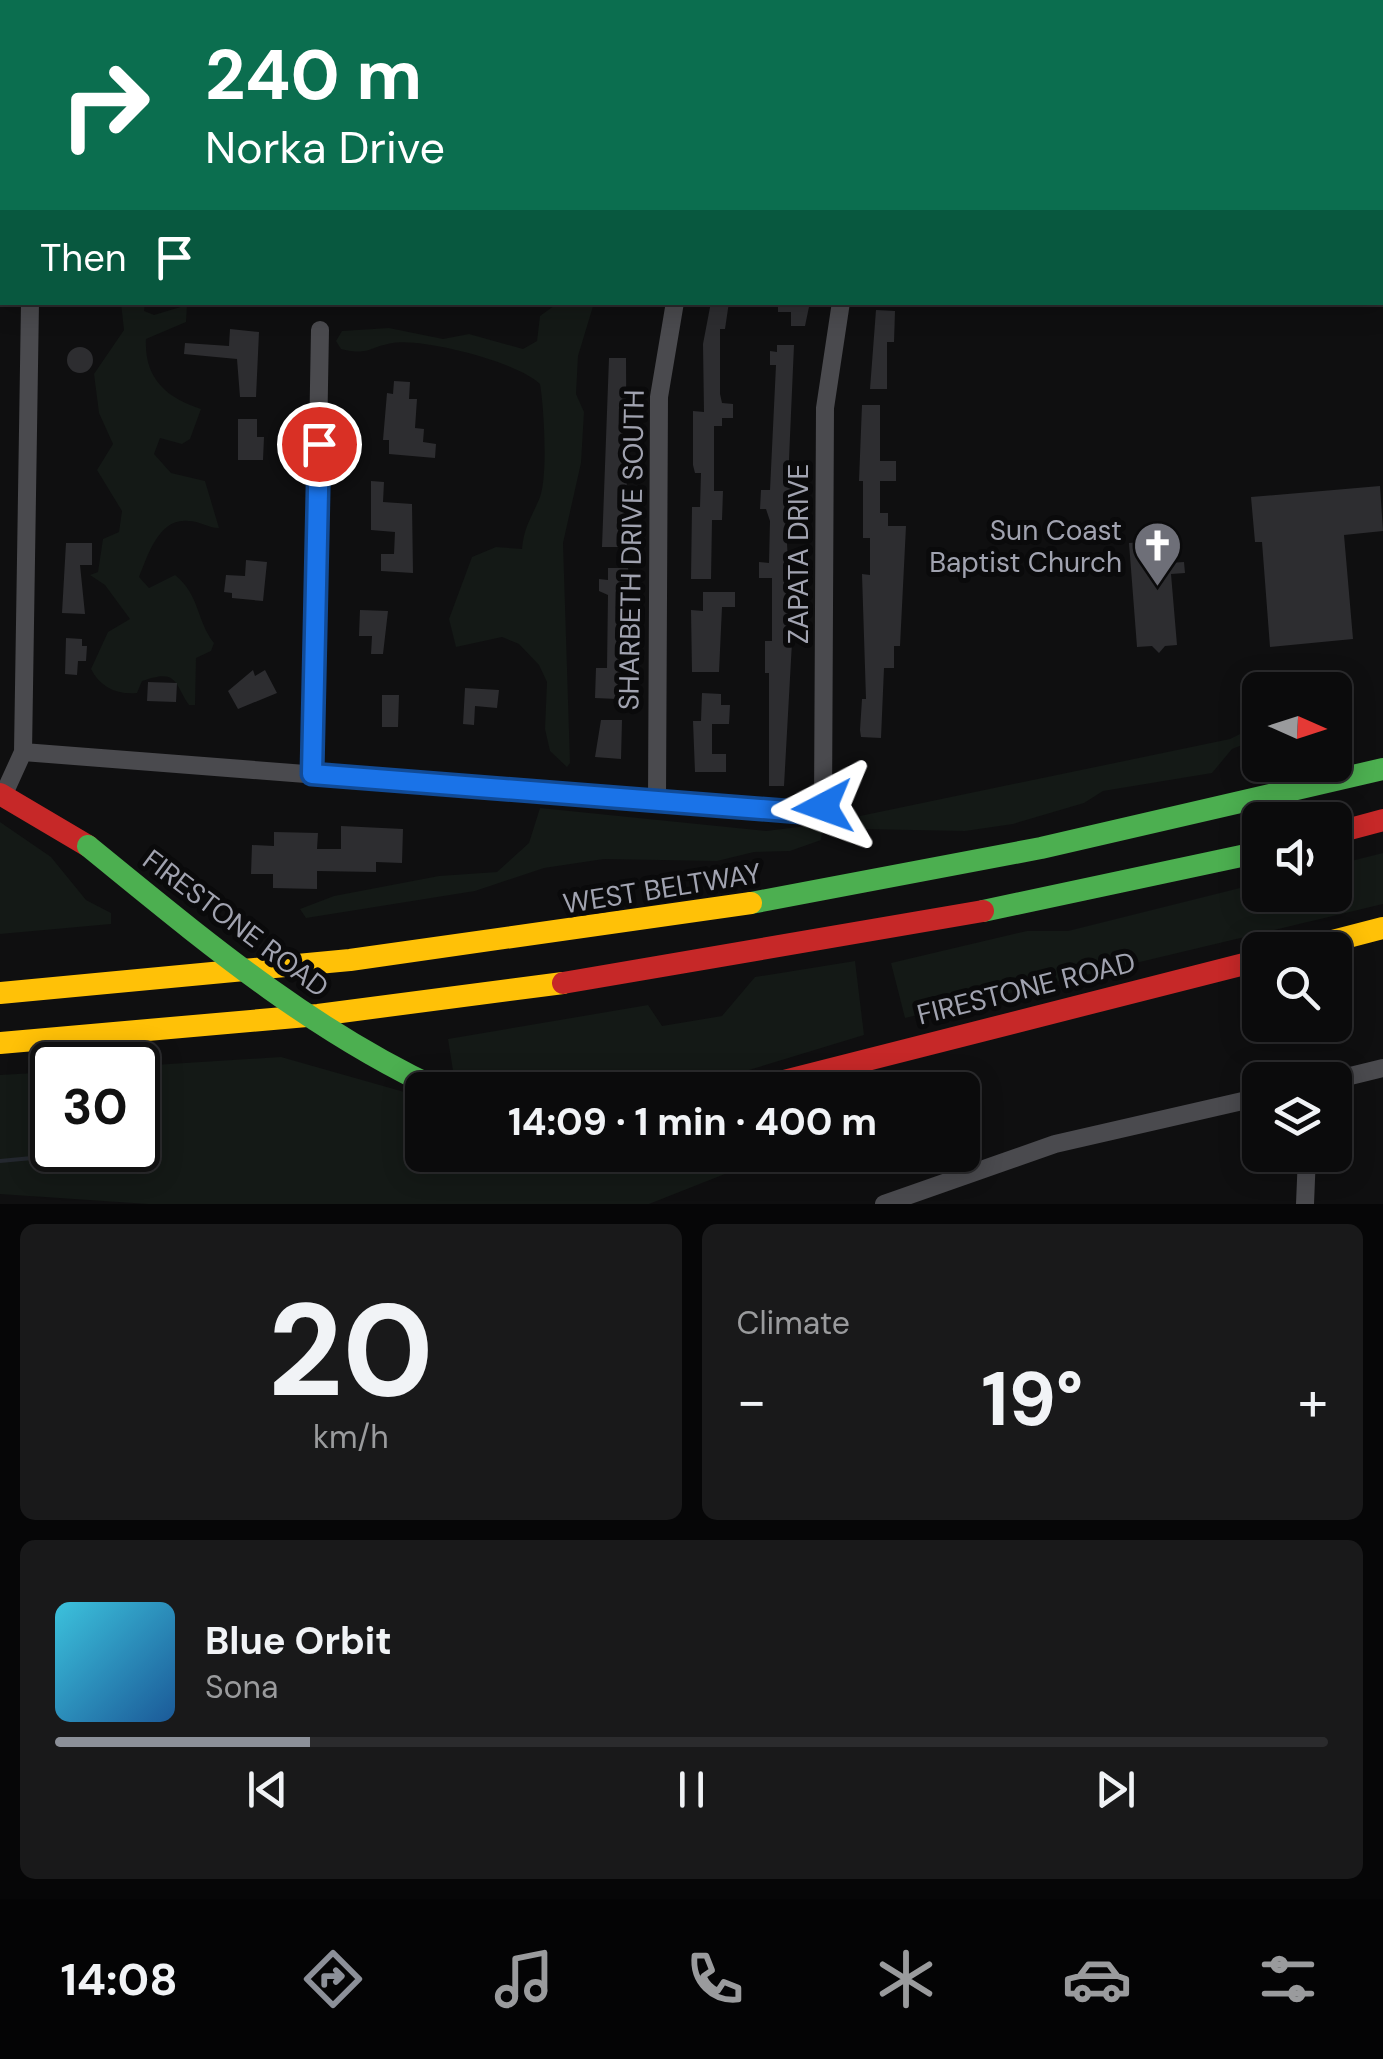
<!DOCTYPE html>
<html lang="en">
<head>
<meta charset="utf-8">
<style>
	body { margin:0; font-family:"DM Sans",sans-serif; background:#19191a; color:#f1f3f6; height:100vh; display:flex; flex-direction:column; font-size:38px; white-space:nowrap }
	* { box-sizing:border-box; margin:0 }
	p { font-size:32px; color:#9a9b9d }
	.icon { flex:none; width:55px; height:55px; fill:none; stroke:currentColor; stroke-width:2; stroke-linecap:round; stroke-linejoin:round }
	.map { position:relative; height:1204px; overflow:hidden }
	.details { display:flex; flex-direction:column; gap:20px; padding:20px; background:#060607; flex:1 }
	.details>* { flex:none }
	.hud { position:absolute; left:0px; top:0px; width:1385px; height:305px; box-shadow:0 5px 25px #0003,0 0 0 2px #2b2b2d; background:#0b6e4f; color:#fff; overflow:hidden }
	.needle { width:65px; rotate:93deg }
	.controls { position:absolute; left:1242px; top:672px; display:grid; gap:20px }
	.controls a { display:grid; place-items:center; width:110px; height:110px; border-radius:15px; background:#0b0b0c; box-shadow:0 5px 25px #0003,0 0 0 2px #2b2b2d; font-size:50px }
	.speed { position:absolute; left:30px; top:1042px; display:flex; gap:20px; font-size:50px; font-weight:700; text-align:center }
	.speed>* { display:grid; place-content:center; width:130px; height:130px; border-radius:50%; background:#0b0b0c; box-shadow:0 5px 25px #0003,0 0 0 2px #2b2b2d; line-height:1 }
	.speed .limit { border:5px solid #111; border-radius:15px; background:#fff; color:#111 }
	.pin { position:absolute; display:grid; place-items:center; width:85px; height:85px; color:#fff; margin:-42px; border:5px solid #fff; border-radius:50%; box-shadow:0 2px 10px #0007 }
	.me { position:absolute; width:110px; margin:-55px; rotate:266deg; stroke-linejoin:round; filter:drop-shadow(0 0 8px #0008) }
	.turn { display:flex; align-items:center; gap:35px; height:210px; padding:0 40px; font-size:45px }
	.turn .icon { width:130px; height:130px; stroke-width:2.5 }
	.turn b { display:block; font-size:70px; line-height:85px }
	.then { display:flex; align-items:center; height:95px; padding:0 40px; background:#0003; gap:20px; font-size:38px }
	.big { font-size:75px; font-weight:700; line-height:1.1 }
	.details .widget { flex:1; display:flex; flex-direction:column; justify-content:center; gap:15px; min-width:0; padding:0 35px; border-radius:15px; background:#19191a }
	.details .dial { align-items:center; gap:0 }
	.dial b { font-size:130px; line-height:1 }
	.song { display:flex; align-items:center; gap:30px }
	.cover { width:120px; height:120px; border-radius:15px; background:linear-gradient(135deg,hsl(190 70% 55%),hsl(210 70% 35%)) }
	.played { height:10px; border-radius:5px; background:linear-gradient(90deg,#8c9099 20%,#2b2b2d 20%) }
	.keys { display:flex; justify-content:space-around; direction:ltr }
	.heat { display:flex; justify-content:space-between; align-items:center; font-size:55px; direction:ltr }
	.details .tiles { flex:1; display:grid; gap:20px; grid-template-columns:1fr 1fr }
	.widget:last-child { grid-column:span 2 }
	.trip { position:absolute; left:405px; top:1072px; width:575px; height:100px; border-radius:15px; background:#0b0b0c; box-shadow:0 5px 25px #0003,0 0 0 2px #2b2b2d; font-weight:700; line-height:100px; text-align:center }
	.menu { display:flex; height:160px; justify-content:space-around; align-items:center; background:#040405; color:#9a9b9d }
	.menu .icon { width:70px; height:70px }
	.menu .on { color:#8c9099 }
	.menu b { font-size:45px; color:#f1f3f6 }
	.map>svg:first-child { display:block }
	.green { fill:#141916 }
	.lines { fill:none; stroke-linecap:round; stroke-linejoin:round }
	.stream { stroke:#24282f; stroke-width:4 }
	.building { fill:#2d2d30 }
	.street { stroke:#4a4a4e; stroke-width:18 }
	.fast { stroke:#4caf50; stroke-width:22 }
	.slow { stroke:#ffc107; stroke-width:22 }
	.jam { stroke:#c62828; stroke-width:22 }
	.fast-bridge { stroke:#4caf50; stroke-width:22 }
	.route-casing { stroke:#114b97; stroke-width:25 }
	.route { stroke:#1a73e8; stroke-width:18 }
	.labels { text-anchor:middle; stroke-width:10; stroke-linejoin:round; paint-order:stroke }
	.poi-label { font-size:28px; fill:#a1a3b0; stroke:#0a0a0b; text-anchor:end }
	.street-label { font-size:28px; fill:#a1a3b0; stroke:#0a0a0b }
</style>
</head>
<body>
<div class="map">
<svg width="1383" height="1204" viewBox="0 0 1383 1204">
	<rect width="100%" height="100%" fill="#0f0f10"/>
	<!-- green -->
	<path class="green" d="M121 303H145L144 311 154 315 187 305 186 322 146 339C144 378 166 398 201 409L190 439 182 444 160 438 154 454 171 473 205 481 219 528C208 528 200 521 188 521 159 518 148 555 139 577L149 588 175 575C200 595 196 620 214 643L211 651 196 658 195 705H189C174 683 178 668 142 681L137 693C117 695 100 687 91 669L108 632 130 619 105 585 90 575 98 572 103 539 119 532 122 511 97 470 113 444 99 413 94 374 124 330Z
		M558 303H594L578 356 576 394 584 412 581 463 563 543 570 763 567 767 550 751 545 729 547 682 539 665 519 644 502 637 456 647 449 619 472 557 496 547 522 549C524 526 532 517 540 497 548 474 544 408 540 384 518 362 423 338 393 343 368 347 369 356 341 349L336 341 342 331 389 328 443 339 469 334 523 349 537 341 540 316Z
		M1260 724V738L1232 749 1212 773 1103 791 1084 803 1013 824 965 831 861 829 860 816 1230 739Z
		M540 808 766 831 823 824 821 840 790 851 754 852 717 861 604 859 544 868 475 891 306 918 300 909 334 896 439 876 497 872 529 843Z
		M0 822 51 857 86 900 111 913V924L0 934Z
		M1383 853V904L905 1018 891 963 1027 931H1068L1260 883V895H1335V865Z
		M855 961 864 1035 683 1090H512L454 1077 448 1039 648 1005 662 1026 722 1016 755 977Z
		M281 1057 422 1097V1155H773L649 1204H148L0 1194V1075L52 1072V1150H138V1066Z"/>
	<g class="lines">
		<!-- stream -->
		<path class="stream" d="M0 1161 64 1155"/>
	</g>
	<!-- building -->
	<path class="building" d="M711 302H729L725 329H720V394L722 403 733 404V418H722V426H714V491H723L722 520H712L711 579H691L692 507H700L701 473H695L693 465V411L704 412 703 344Z
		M778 302H810L805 326H791V312H778Z
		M876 310 895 311 894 342H887V389H870Z
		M230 329 259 332 256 397H240L237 359 184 354 185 343 229 346Z
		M777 345H794L789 459 792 504H785L792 642 784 786H769V673H765V641H772V578H759V562L769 563 770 521 766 509H760L761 490H770L776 365H770V351L777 352Z
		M67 360a13 13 0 1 1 26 0a13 13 0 1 1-26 0Z
		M609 358H626L627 547H602Z
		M394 381 410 382 409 399H417L415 428 424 429 423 442 436 444 435 458 389 454V440H383L387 393 393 394Z
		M862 405H880V461H896V481H880V513H888V526H906L900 646H894V668H884L881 738 861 737 860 730 862 699H866L862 574 870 575V538H863V481H859Z
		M238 419H257V437H264L263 460H238Z
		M371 481 384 482 383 502 412 504 413 573 381 571V554H394L395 532 371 530Z
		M1380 486 1383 531 1344 535 1353 639 1270 647 1262 542H1255L1251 497Z
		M1167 540 1169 563 1184 562 1185 573 1171 574 1177 645 1165 646 1159 653 1152 646 1137 647 1129 543Z
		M66 543H92V565H80L85 614 62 613Z
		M246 560 267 562 263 601 232 598V593L224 592 226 575 245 576Z
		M608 568H628L629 575 626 681H618L617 699 595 698 596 668H607L608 595 599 591V579L608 580Z
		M703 592H735V607H722L719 672H692L691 610 703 611Z
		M360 610 388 611 383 654H371L372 636H359Z
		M66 638 82 639V646H87L86 661H78L77 675 65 674Z
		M253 670 255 676 265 670 277 693 238 709 228 691Z
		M148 682 177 683 176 702 147 701Z
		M465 688 499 690 497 708 475 706 474 725 463 724Z
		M702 693 721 694V705H730L729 724H712V754H726V772H695L693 721H701Z
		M382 695H399L398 727H382Z
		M601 720H622L621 759 595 757Z
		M341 826 403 829 402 863 376 862V872L317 871V889L273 888V874H251L252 845 274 846V832L318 833 317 849H341Z"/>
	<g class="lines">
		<!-- street -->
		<path class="street" d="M455 0 457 2
			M677 0V2
			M0 206H2
			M23 752 755 809 800 812 823 807 825 408 841 302
			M312 775 320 330
			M3 796 23 752 30 302
			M657 800 659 397 675 302
			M1334 1080 1383 1068
			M884 1204 1055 1144 1260 1097
			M1305 1204 1307 1155"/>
		<!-- fast -->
		<path class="fast" d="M751 903 1041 848 1383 769
			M983 911 1260 852"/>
		<!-- slow -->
		<path class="slow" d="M1298 950 1383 928
			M0 993 350 960 751 903
			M0 1043 318 1015 563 983"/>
		<!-- jam -->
		<path class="jam" d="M0 794 88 846
			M1335 833 1383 820
			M563 983 983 911
			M749 1090 1260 960"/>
		<!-- fast-bridge -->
		<path class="fast-bridge" d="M88 846C200 937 308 1029 440 1090"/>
	</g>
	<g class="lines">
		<defs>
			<path id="route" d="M319 444 312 774 800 812 823 807"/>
		</defs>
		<!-- route casing -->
		<use href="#route" class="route-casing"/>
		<!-- route -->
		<use href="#route" class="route"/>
	</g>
	<!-- icons -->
	<defs>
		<symbol id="church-pin" viewBox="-11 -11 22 30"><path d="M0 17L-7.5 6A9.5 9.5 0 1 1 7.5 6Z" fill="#6e6f78" stroke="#0a0a0b"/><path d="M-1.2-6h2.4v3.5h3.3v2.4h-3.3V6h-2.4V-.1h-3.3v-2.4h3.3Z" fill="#fff"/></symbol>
	</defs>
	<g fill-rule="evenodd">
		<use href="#church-pin" x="1130" y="518" width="55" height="75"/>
	</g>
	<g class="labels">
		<!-- poi labels -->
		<g class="poi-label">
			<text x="1122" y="540">Sun Coast<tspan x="1122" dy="32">Baptist Church</tspan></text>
		</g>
		<!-- street labels -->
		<g class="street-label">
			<text transform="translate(631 550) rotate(-89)" y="10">SHARBETH DRIVE SOUTH</text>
			<text transform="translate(798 554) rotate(-90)" y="10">ZAPATA DRIVE</text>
			<text transform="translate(662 888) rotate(-9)" y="10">WEST BELTWAY</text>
			<text transform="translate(236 923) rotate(37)" y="10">FIRESTONE ROAD</text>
			<text transform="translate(1026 988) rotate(-14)" y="10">FIRESTONE ROAD</text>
		</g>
	</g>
</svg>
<div class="controls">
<a><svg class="needle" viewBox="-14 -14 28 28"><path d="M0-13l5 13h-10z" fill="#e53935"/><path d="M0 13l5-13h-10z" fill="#9a9b9d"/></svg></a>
<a><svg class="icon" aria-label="sound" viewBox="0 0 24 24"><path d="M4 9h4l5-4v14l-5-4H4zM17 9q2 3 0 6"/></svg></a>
<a><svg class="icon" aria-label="search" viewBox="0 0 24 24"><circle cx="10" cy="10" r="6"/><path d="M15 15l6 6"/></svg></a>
<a><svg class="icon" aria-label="layers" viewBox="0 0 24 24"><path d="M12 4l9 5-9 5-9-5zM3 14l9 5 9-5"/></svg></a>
</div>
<div class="speed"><div class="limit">30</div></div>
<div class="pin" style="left:319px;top:444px;background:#d93025"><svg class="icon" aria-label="arrive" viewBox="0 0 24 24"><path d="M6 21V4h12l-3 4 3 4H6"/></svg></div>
<svg class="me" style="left:823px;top:807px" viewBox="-20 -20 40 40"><path d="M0-17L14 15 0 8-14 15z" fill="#1a73e8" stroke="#fff" stroke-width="4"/></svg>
<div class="trip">14:09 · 1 min · 400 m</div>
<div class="hud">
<div class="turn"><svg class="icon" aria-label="right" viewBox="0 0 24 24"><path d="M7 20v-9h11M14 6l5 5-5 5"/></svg><div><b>240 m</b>Norka Drive</div></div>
<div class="then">Then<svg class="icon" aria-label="arrive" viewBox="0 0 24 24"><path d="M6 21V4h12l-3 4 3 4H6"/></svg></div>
</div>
</div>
<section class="details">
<div class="tiles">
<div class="widget dial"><b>20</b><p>km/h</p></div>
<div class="widget"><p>Climate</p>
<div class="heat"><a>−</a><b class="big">19°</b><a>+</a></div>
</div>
<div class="widget">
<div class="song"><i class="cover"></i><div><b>Blue Orbit</b><p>Sona</p></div></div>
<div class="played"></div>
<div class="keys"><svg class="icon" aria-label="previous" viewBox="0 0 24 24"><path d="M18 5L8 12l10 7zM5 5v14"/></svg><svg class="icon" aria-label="pause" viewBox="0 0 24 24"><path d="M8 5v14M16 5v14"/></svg><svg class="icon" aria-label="next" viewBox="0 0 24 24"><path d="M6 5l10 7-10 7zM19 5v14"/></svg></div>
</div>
</div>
</section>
<nav class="menu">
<b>14:08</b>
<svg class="icon on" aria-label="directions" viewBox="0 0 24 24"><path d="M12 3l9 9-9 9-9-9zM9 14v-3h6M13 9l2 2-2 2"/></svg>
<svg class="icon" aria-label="music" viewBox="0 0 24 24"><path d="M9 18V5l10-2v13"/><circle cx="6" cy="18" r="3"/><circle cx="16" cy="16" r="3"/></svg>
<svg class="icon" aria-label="phone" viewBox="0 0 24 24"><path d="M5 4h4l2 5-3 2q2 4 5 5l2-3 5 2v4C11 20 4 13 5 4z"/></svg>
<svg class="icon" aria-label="climate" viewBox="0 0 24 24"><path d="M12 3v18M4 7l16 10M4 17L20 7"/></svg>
<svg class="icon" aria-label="car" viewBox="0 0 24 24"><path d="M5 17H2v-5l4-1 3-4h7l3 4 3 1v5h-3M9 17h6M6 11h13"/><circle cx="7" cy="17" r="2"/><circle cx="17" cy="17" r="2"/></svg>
<svg class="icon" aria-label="filters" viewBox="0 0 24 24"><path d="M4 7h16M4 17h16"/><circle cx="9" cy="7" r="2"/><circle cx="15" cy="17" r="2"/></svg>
</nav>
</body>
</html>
